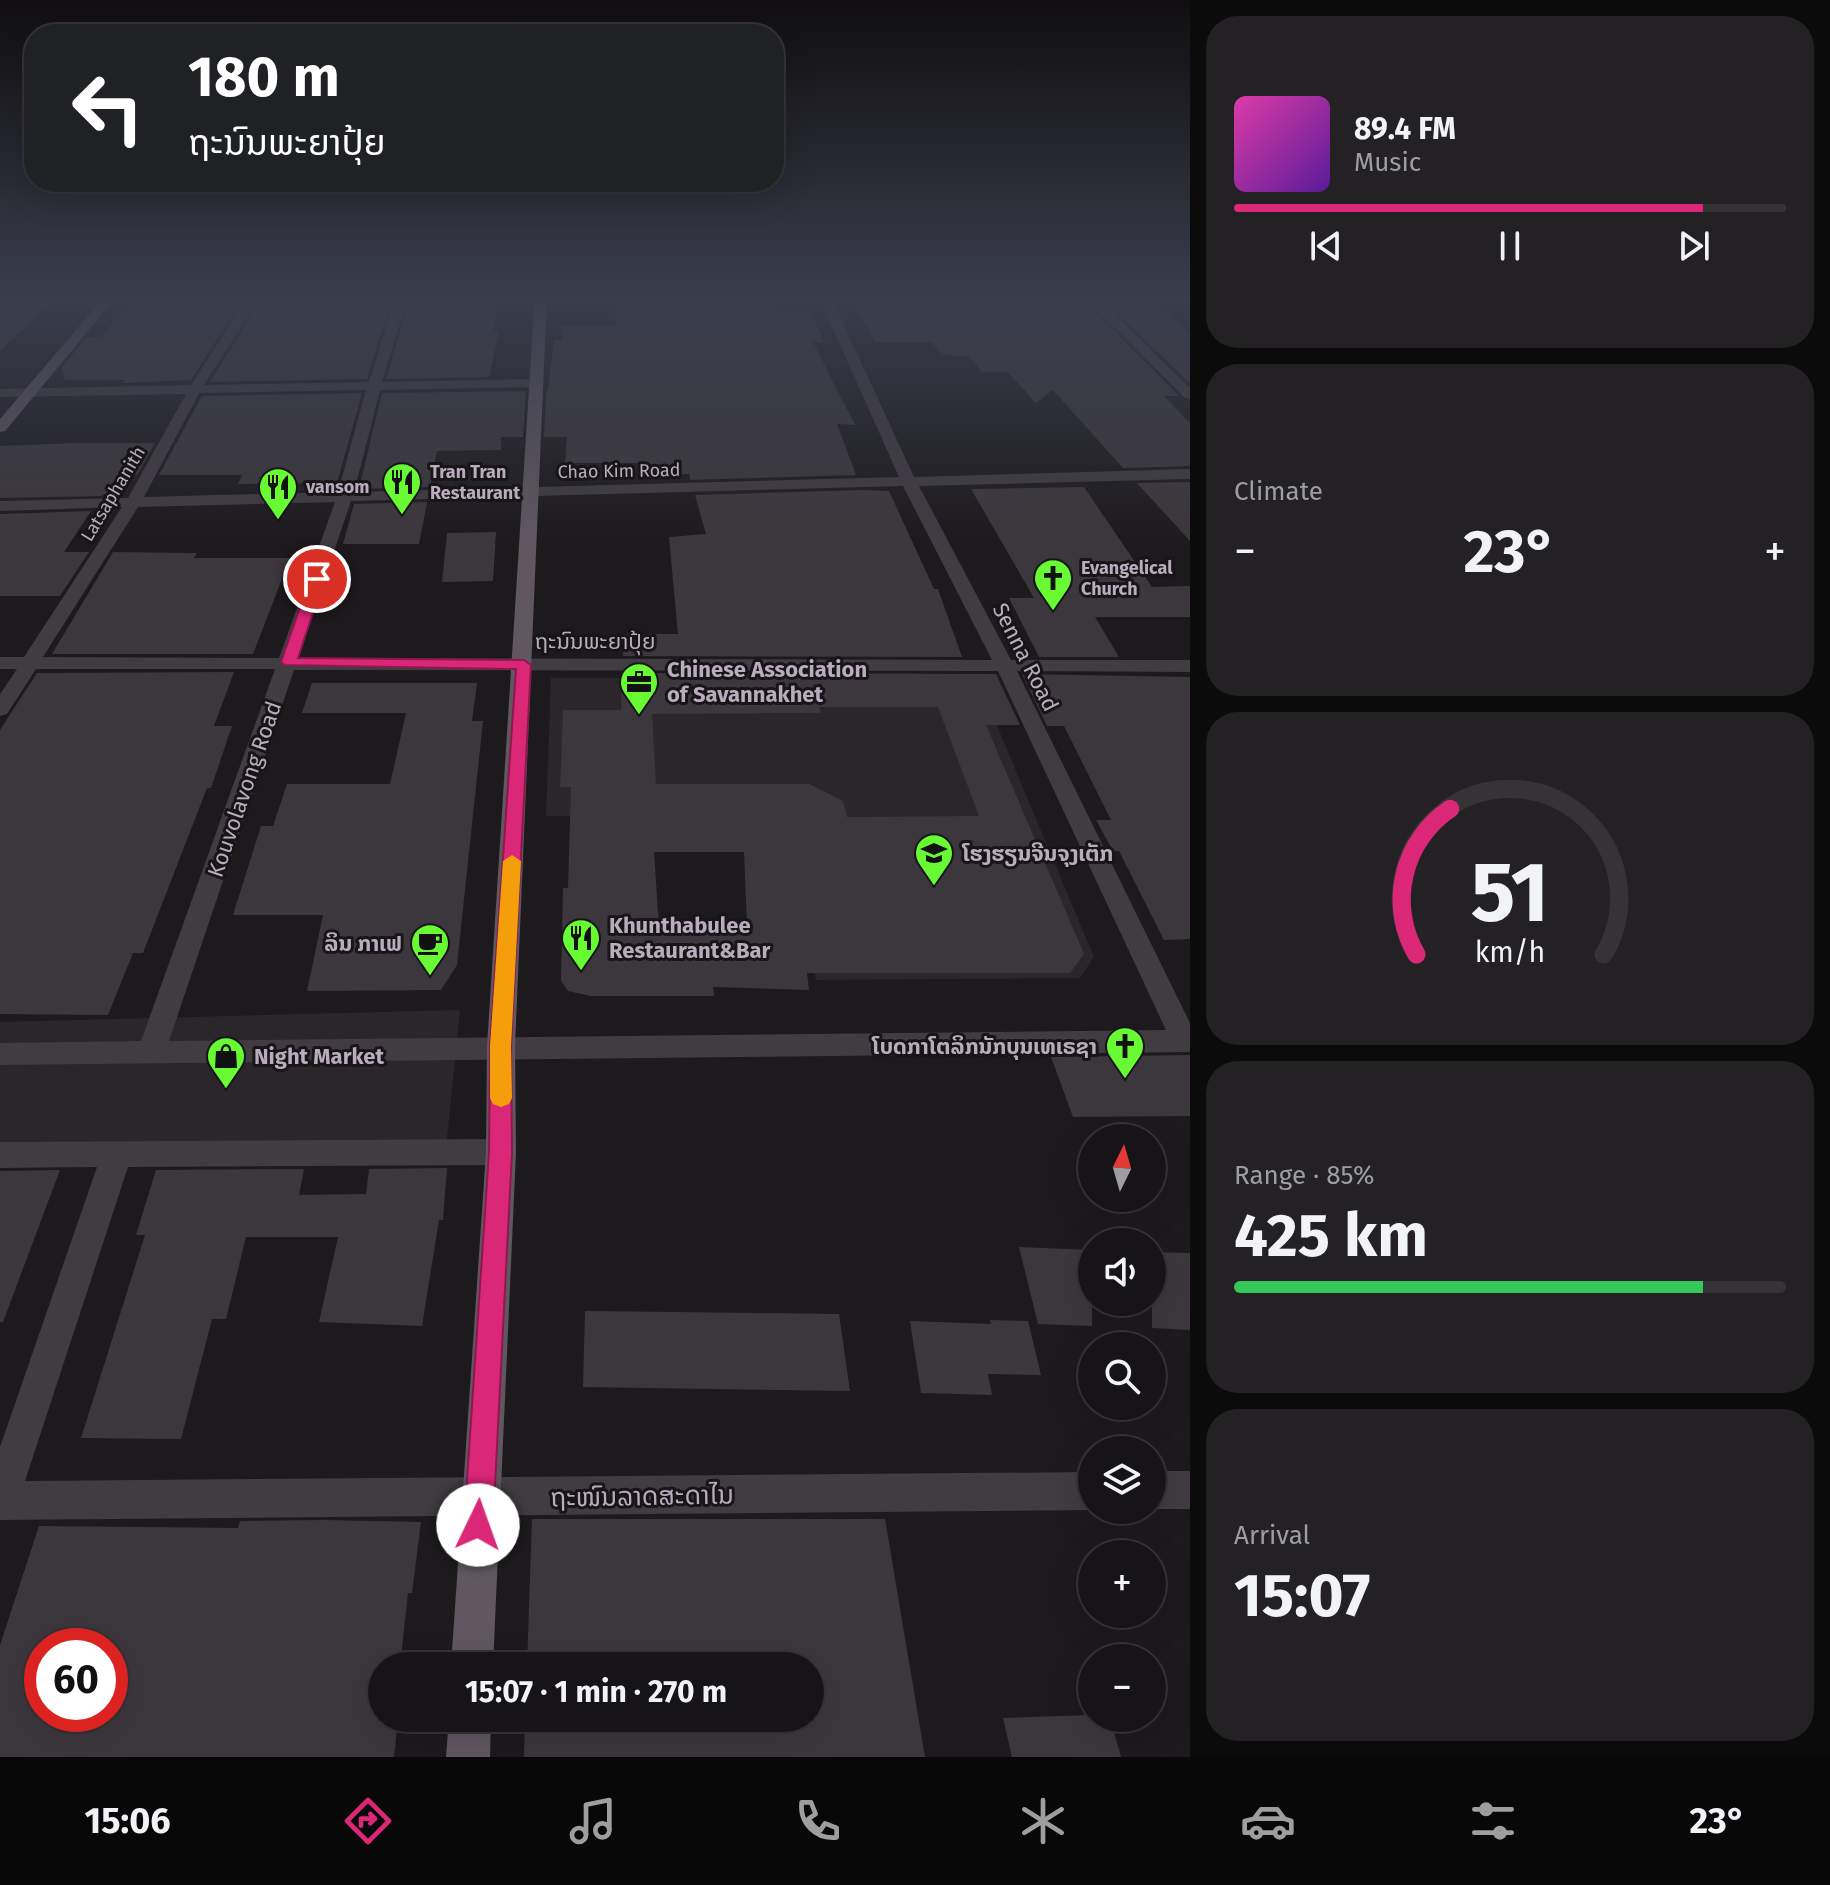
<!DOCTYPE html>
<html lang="en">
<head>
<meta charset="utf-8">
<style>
	body { margin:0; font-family:"Fira Sans","Noto Sans Lao",sans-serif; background:#232123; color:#f1f3f6; height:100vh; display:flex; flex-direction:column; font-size:30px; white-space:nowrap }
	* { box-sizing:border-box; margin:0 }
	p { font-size:26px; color:#9e9ea1 }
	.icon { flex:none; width:44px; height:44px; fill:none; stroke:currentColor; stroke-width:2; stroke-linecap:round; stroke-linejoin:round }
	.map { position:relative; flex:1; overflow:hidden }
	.sheet { display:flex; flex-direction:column; gap:16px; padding:16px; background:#0c0b0c; width:640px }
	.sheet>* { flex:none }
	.hud { position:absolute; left:24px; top:24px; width:760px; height:168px; border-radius:32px; box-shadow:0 8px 32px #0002,0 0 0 2px #353335; background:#202124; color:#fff; overflow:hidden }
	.needle { width:52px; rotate:5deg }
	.tools { position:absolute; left:1078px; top:1124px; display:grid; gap:16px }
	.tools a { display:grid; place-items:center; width:88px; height:88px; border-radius:50%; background:#161416; box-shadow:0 8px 32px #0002,0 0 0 2px #353335; font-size:40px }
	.speed { position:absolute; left:24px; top:1628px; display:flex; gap:16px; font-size:40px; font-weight:700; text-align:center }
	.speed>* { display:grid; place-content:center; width:104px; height:104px; border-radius:50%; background:#161416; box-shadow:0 8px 32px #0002,0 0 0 2px #353335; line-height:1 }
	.speed .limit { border:12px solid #d22; background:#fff; color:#111 }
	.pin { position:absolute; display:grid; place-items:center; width:68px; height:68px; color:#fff; margin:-34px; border:4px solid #fff; border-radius:50%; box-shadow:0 2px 8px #0007 }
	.me { position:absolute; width:88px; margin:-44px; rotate:3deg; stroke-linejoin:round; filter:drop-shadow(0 0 6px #0008) }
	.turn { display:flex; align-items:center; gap:28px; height:168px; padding:0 32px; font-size:36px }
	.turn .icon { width:104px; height:104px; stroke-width:2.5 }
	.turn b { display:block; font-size:56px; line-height:68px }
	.big { font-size:60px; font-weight:700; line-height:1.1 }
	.sheet .tile { flex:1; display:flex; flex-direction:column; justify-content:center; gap:12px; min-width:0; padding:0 28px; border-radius:32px; background:#232123 }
	.sheet .dial { align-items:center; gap:0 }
	.dial svg { height:208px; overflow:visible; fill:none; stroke:#353335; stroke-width:7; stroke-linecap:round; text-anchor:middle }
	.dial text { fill:#f1f3f6; stroke:none }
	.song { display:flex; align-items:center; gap:24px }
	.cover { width:96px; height:96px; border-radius:12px; background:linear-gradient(135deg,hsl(320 70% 55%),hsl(270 70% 35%)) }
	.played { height:8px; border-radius:4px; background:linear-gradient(90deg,#db2777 85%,#353335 85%) }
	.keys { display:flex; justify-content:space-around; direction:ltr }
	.heat { display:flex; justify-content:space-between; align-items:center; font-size:44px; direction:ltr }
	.charge { height:12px; border-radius:6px; background:linear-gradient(90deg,#34c759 85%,#353335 0) }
	.trip { position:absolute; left:368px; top:1652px; width:456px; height:80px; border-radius:40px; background:#161416; box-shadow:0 8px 32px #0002,0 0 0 2px #353335; font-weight:700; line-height:80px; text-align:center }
	.tabs { display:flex; height:128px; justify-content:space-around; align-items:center; background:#090809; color:#9e9ea1 }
	.tabs .icon { width:56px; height:56px }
	.tabs .current { color:#db2777 }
	.tabs b { font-size:36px; color:#f1f3f6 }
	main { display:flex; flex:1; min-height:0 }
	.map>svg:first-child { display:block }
	.built { fill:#2a262a }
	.building { fill:#3c373c; fill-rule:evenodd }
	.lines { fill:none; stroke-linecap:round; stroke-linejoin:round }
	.minor { fill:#413b42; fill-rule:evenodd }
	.tertiary { fill:#413b42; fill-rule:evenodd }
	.primary { fill:#605761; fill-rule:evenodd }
	.route { fill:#db2777; stroke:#8e194d; stroke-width:2 }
	.slow { fill:#f59e0b }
	.labels { text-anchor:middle; stroke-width:6; stroke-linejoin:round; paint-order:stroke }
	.far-street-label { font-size:18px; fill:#b9acbd; stroke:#181518 }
	.far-poi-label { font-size:18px; font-weight:bold; fill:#b9acbd; stroke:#181518; text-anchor:start }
	.street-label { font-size:22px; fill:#b9acbd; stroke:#181518 }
	.poi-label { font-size:22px; font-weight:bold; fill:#b9acbd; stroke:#181518; text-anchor:start }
	.near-street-label { font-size:26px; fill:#b9acbd; stroke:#181518 }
</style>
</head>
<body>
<main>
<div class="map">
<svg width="1190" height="1757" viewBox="0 0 1190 1757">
	<rect width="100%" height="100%" fill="#1d1a1d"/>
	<!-- built -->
	<path class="built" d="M551 678H977L1094 957 1080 978 816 980 791 818 546 816Z
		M460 1010 445 1159 0 1166V1022Z"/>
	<!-- building -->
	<path class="building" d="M141 295H245L191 380 123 383 125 380H65L62 367 87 337H101L134 299Z
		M264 295H393L367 379 210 382Z
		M411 295H499L493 331 499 332 489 377 386 379Z
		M614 295H730L734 309 810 310 824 342H813L855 425 837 424 856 475 690 480 689 474 640 475 638 463H565L567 437H544L546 391H548L554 340H562V326H616Z
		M867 295H1079L1179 396H1164L1190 423V466L1123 468 1053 390 1036 403 1008 372H982L969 356 942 355 932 342H875L857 308H874Z
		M1099 295H1147L1190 334V384Z
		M52 300 0 351V301Z
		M526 391 523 437H501V450L437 451 430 487 359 489 382 393Z
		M362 393 337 483 238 484 242 475H159L202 396Z
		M76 443H155L137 475H118L107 493 101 496 0 498V446Z
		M1190 482V541L1137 483Z
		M1084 487 1152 587 1190 586V617H1095L1119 657H1039L1009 598H1034L971 489Z
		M862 490 889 491 934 589H938L962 657 623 656V634H678L669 537 706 534 695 495Z
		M427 502 419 544H343L354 504Z
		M91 511 64 552H89L60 596H0V514Z
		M496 532 493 581 442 582 447 533Z
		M113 552 197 553 194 558H290L253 654H52Z
		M234 672 214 726H232L211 788H207L143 953H133L108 1015 0 1014V730L37 673Z
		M622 673 996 674 1020 725H986L1084 954 1070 973H807L809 990 713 987 714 996H591L568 991 561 981 563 888H568L571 787H560L563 710H621ZM819 707H938L979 816 847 817 843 801 809 784H656L652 714 821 713ZM654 852H744L747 926 659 927Z
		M1022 674 1190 677V939L1164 940 1119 851H1113L1096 820H1111L1064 726H1047Z
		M312 683H477L472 721H483L457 965 441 990 307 991 323 915H233L261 826H273L287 784H390L406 713H302Z
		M1190 1055V1116L1073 1117 1051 1057Z
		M447 1168 443 1220H439L422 1326 319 1322 338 1237H246L226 1319H212L181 1439 81 1438 145 1235H136L156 1170 304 1169 299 1195 366 1194 369 1169Z
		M60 1170 3 1322H0V1171Z
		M1019 1247 1092 1250V1326L1038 1324Z
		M1152 1252 1190 1253V1330L1152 1328Z
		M585 1311 839 1314 850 1391 583 1387Z
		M990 1320 1028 1321 1041 1375 988 1374 992 1395 921 1393 910 1321 991 1324Z
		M532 1519H885L925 1757H524L525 1718H810V1666H527Z
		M324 1520 421 1522 412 1593H408L400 1666H382V1718H398L394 1757H0V1645L39 1526 238 1528 240 1521ZM42 1646H110V1714H42Z
		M1092 1715V1718H1110L1121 1757H1012L1003 1718Z"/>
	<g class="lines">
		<!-- minor -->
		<path class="minor" d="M249 295H261L204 385 369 382 396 295H408L382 382 537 379 544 383 537 387 380 390 354 492 899 477 818 295H830L914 477 1190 469V479L919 486 1011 660H1190V672L1017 671 1190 1023V1052L0 1065V1043L141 1041 275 669H36L7 714 0 716V694L17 669H0V657H24L122 507 0 511V501L128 498 186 394 0 397V389L191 385ZM366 390 338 492 144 497 199 393ZM903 486 992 660 298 658 351 501ZM335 502 279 658 43 657 138 507ZM294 670 998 671 1166 1030 169 1041Z
			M501 1139 512 1143 516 1152 512 1161 501 1165 128 1167 25 1481 1092 1472V1510L0 1520V1447L97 1167 0 1168V1142Z
			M1152 1471H1190V1509H1152Z"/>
		<!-- tertiary -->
		<path class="tertiary" d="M1082 295H1095L1190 388V399L1185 398Z"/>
		<!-- primary -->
		<path class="primary" d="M106 295H118L5 431 0 432V419Z
			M535 295H547L515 1046 516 1152 493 1666H451L486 1152 487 1046Z
			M449 1718H491L490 1757H446Z"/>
	</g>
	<!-- sky -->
	<linearGradient id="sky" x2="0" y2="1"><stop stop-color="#100e10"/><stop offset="0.55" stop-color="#3a3e4c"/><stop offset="1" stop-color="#3a3e4c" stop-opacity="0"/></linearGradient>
	<rect width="1190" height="541" fill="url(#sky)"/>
	<!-- route -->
	<path class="route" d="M317 575 324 579 298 658 524 660 531 665 511 1046 512 1152 493 1525 489 1536 478 1540 468 1536 464 1525 489 1152 490 1046 516 669 284 665 281 662 310 579Z"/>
	<!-- slow -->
	<path class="slow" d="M512 855 521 861 511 1046 512 1098 509 1104 501 1107 493 1104 490 1098V1046L503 861Z"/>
	<!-- icons -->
	<defs>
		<symbol id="restaurant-pin" viewBox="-11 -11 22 30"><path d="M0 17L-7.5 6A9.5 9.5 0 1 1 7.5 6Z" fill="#68fb34" stroke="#181518"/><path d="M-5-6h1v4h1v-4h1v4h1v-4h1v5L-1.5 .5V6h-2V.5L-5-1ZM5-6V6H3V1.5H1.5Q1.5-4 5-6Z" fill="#111"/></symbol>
		<symbol id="church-pin" viewBox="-11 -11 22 30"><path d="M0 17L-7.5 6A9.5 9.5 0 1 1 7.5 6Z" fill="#68fb34" stroke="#181518"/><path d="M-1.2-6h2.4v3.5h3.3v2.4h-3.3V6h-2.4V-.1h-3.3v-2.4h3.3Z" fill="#111"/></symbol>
		<symbol id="office-pin" viewBox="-11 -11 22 30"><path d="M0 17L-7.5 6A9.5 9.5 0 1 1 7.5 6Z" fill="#68fb34" stroke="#181518"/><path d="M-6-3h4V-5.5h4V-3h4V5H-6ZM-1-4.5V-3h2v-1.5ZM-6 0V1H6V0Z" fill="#111"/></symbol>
		<symbol id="school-pin" viewBox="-11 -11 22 30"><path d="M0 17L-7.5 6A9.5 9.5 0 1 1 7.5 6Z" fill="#68fb34" stroke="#181518"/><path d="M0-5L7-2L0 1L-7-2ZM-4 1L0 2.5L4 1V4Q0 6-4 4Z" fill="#111"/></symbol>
		<symbol id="cafe-pin" viewBox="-11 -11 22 30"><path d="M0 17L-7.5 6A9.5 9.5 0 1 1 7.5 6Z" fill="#68fb34" stroke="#181518"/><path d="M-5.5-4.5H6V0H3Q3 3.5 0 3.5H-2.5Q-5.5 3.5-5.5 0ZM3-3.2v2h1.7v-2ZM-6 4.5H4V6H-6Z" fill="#111"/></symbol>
		<symbol id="shop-pin" viewBox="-11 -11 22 30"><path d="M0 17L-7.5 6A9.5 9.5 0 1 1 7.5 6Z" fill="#68fb34" stroke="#181518"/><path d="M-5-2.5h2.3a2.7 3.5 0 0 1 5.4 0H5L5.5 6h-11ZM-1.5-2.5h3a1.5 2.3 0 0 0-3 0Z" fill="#111"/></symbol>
	</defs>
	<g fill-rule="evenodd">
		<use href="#restaurant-pin" x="380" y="460" width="44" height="60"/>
		<use href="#restaurant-pin" x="256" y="465" width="44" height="60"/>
		<use href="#church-pin" x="1031" y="556" width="44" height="60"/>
		<use href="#office-pin" x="617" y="660" width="44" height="60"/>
		<use href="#school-pin" x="912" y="831" width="44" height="60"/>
		<use href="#restaurant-pin" x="559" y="916" width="44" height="60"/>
		<use href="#cafe-pin" x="408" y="921" width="44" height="60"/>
		<use href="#church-pin" x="1103" y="1024" width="44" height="60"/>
		<use href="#shop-pin" x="204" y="1034" width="44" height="60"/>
	</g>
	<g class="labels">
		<!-- far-street labels -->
		<g class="far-street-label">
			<text transform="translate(619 471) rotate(-1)" y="6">Chao Kim Road</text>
			<text transform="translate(113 494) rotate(-59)" y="6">Latsaphanith</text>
		</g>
		<!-- far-poi labels -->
		<g class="far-poi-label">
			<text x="430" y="478">Tran Tran<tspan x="430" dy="21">Restaurant</tspan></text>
			<text x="306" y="493">vansom</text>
			<text x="1081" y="574">Evangelical<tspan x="1081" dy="21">Church</tspan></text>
		</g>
		<!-- street labels -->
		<g class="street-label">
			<text x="595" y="649">ຖະນົນພະຍາປຸ້ຍ</text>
			<text transform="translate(1026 657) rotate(63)" y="8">Senna Road</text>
			<text transform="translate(244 789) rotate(-71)" y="8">Kouvolavong Road</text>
		</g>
		<!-- poi labels -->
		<g class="poi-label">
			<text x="667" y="677">Chinese Association<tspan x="667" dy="25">of Savannakhet</tspan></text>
			<text x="962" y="861">ໂຮງຮຽນຈີນຈຸງເຕັກ</text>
			<text x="609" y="933">Khunthabulee<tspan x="609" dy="25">Restaurant&amp;Bar</tspan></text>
			<text x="402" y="951" text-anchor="end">ລິນ ກາເຟ</text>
			<text x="1097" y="1054" text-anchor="end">ໂບດກາໂຕລິກນັກບຸນເທເຣຊາ</text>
			<text x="254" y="1064">Night Market</text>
		</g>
		<!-- near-street labels -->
		<g class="near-street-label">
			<text transform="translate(642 1496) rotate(-1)" y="9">ຖະໜົນລາດສະດາໄນ</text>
		</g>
	</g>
</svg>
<div class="tools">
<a><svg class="needle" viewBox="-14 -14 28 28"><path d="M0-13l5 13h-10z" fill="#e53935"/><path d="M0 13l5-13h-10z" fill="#9e9ea1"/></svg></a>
<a><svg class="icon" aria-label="sound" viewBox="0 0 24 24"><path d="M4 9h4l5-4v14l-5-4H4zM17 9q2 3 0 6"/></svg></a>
<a><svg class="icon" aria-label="search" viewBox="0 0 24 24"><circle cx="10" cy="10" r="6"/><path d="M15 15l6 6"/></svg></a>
<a><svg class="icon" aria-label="layers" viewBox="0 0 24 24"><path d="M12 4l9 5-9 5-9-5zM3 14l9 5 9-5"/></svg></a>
<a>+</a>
<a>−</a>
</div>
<div class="speed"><div class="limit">60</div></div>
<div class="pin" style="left:317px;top:579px;background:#d93025"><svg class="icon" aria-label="arrive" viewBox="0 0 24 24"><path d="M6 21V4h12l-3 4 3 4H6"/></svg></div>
<svg class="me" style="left:478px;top:1525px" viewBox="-20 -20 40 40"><circle r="19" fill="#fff"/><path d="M0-13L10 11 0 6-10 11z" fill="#db2777"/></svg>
<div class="trip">15:07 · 1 min · 270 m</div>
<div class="hud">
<div class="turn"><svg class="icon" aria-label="left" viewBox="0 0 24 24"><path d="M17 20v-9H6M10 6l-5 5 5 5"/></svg><div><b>180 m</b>ຖະນົນພະຍາປຸ້ຍ</div></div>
</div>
</div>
<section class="sheet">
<div class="tile">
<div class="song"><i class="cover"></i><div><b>89.4 FM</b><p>Music</p></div></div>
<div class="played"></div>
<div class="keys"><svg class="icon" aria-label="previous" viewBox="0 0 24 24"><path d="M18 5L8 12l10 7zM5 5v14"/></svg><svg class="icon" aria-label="pause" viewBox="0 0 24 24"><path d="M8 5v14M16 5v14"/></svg><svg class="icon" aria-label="next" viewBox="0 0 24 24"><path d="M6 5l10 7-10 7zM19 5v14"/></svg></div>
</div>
<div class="tile"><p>Climate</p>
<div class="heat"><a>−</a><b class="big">23°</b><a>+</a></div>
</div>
<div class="tile dial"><svg viewBox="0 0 100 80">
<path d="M14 69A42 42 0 1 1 86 69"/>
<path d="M14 69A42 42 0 0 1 27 13" stroke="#db2777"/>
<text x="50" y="56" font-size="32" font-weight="700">51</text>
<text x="50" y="72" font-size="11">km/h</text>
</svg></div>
<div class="tile"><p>Range · 85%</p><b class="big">425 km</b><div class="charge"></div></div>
<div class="tile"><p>Arrival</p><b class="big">15:07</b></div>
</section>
</main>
<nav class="tabs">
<b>15:06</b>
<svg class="icon current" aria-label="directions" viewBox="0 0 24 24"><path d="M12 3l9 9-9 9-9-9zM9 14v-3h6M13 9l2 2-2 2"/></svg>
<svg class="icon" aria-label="music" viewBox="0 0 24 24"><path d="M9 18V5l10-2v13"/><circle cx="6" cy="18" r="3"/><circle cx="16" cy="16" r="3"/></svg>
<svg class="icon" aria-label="phone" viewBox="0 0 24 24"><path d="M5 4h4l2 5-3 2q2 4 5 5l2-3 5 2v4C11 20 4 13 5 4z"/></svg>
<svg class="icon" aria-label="climate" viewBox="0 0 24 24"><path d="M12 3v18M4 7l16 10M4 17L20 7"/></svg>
<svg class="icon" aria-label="car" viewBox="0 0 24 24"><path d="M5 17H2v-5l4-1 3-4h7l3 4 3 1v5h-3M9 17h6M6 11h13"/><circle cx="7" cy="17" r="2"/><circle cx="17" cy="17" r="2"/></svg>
<svg class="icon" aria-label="filters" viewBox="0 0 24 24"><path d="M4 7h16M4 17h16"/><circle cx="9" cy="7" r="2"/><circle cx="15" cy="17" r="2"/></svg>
<b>23°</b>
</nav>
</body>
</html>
